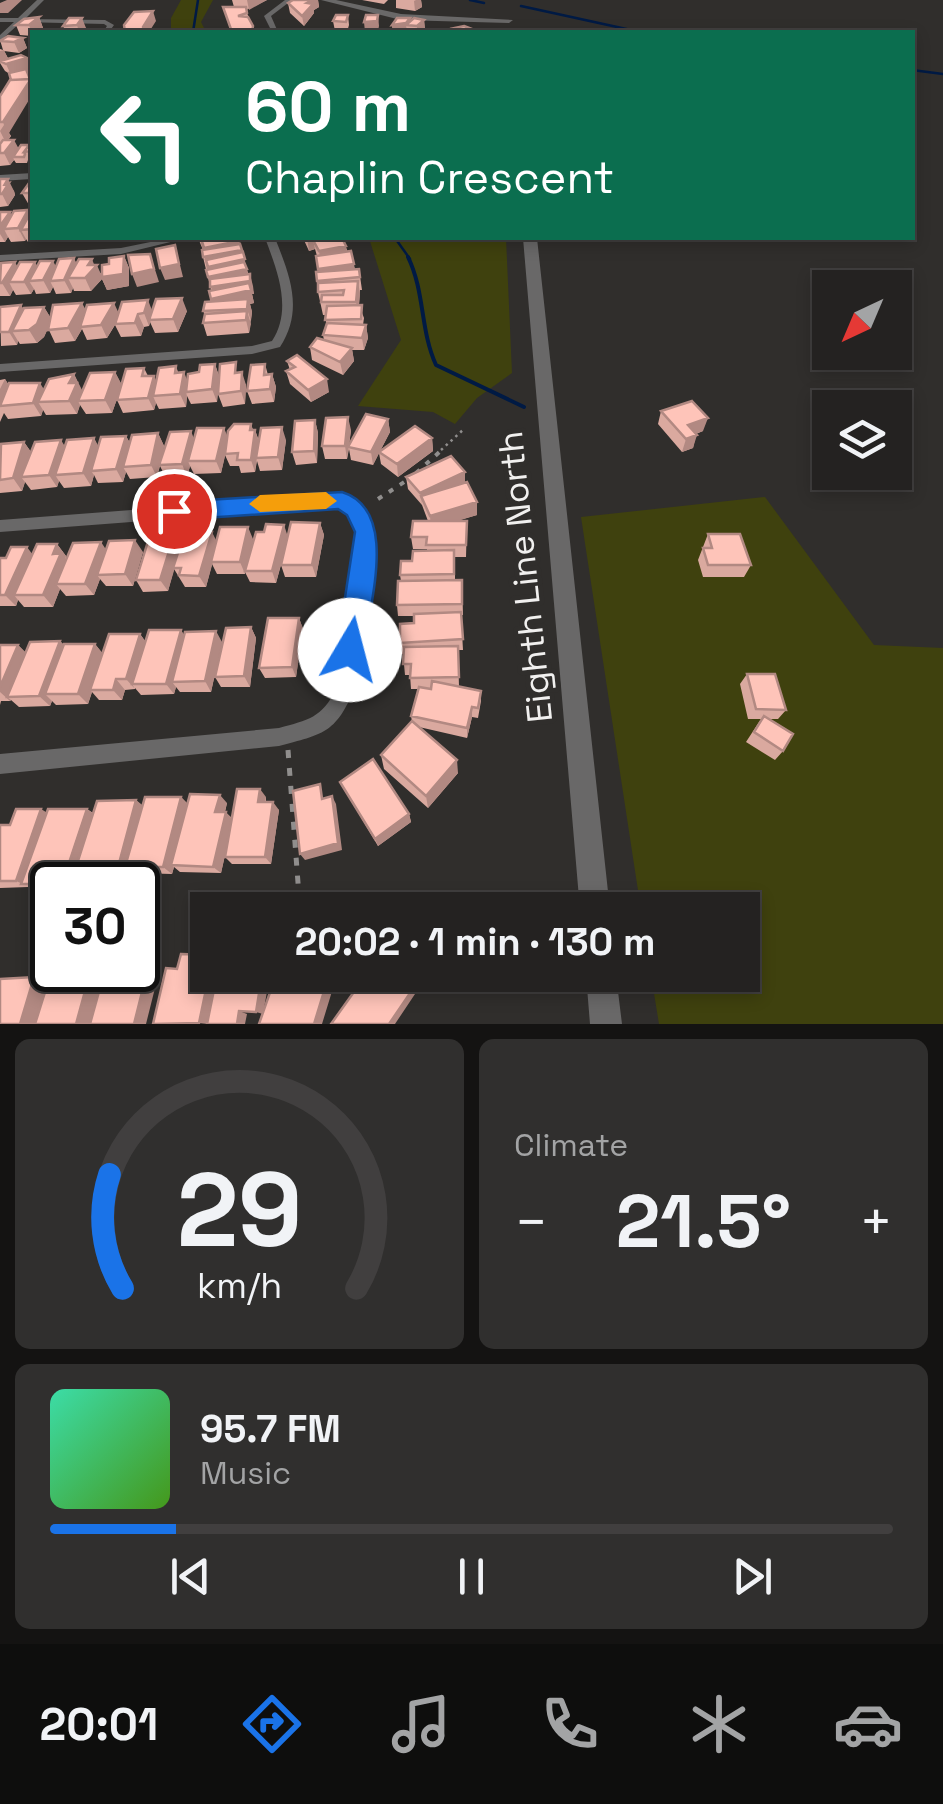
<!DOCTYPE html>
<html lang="en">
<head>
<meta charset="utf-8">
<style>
	body { margin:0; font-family:"Space Grotesk",sans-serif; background:#302f2e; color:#f1f3f6; height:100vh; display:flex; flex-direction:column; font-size:38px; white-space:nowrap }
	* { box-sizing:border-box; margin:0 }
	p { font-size:32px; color:#a3a4a5 }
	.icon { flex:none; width:55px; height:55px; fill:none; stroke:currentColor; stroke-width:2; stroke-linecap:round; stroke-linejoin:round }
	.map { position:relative; height:1024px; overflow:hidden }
	.details { display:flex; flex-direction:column; gap:15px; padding:15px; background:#141312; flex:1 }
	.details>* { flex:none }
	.top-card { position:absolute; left:30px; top:30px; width:885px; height:210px; border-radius:0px; box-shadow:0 5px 15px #0003,0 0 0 2px #413f3f; background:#0b6e4f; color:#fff; overflow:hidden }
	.needle { width:65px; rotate:224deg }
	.fabs { position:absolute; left:812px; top:270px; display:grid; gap:20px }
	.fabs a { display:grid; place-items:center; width:100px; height:100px; border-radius:0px; background:#242221; box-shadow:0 5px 15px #0003,0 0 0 2px #413f3f; font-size:50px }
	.speed { position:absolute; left:30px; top:862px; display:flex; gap:20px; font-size:50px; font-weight:700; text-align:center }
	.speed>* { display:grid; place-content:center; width:130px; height:130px; border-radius:50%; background:#242221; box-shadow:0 5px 15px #0003,0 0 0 2px #413f3f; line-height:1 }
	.speed .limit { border:5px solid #111; border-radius:15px; background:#fff; color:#111 }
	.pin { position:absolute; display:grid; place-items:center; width:85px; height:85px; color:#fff; margin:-42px; border:5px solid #fff; border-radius:50%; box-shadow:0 2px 10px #0007 }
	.me { position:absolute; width:110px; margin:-55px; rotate:8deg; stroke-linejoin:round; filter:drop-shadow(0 0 8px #0008) }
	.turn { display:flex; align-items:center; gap:35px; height:210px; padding:0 50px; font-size:45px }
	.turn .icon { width:130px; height:130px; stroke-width:2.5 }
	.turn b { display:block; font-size:70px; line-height:85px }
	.big { font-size:75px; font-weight:700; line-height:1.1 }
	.details .widget { flex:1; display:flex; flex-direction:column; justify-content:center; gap:15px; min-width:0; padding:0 35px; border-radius:15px; background:#302f2e }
	.details .dial { align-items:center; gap:0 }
	.dial svg { height:260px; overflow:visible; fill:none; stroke:#413f3f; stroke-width:7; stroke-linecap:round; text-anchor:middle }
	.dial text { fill:#f1f3f6; stroke:none }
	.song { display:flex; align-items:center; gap:30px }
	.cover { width:120px; height:120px; border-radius:15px; background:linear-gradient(135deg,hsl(160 70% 55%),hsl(100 70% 35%)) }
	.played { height:10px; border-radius:5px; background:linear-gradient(90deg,#1a73e8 15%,#413f3f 15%) }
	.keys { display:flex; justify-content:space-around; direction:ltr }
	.heat { display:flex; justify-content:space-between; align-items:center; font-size:55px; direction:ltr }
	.details .tiles { flex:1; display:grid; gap:15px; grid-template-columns:1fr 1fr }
	.widget:last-child { grid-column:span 2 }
	.trip { position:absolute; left:190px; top:892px; width:570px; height:100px; border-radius:0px; background:#242221; box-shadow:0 5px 15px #0003,0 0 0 2px #413f3f; font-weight:700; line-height:100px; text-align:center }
	.menu { display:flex; height:160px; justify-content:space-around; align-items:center; background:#0e0e0d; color:#a3a4a5 }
	.menu .icon { width:70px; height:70px }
	.menu .selected { color:#1a73e8 }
	.menu b { font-size:45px; color:#f1f3f6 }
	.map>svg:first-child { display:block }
	.green { fill:#3f410e }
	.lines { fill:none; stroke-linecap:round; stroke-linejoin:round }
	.stream-far1 { stroke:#001a44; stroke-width:2.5 }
	.stream { stroke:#001a44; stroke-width:4 }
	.path-far2 { stroke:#908e8d; stroke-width:2.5; stroke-dasharray:2.5 4; stroke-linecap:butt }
	.path-far1 { stroke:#908e8d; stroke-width:4; stroke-dasharray:5 8; stroke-linecap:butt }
	.path { stroke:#908e8d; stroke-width:5; stroke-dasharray:8 10; stroke-linecap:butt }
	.minor { fill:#696868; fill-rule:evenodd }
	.tertiary { fill:#696868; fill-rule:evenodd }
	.wall { fill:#daa99f }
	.shaded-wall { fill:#b28982 }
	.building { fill:#fec4b9; stroke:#b28982; stroke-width:2.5 }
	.route { fill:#1a73e8; stroke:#114b97; stroke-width:2.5 }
	.slow { fill:#f59e0b }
	.labels { text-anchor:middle; stroke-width:10; stroke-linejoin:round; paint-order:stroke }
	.street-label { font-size:35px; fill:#f1f0ef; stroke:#302e2c }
</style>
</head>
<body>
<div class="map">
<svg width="943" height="1024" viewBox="0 0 943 1024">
	<rect width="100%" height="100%" fill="#302e2c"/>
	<!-- green -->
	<path class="green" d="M181 0H213L201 22 206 32H171V18Z
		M369 238H506L512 373 477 398 455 424 433 412 358 406 401 340Z
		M765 497 874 645 943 648V1024H659L651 975H742V910H641L581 517Z"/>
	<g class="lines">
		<!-- stream-far1 -->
		<path class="stream-far1" d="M470 0 484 3
			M521 6 640 32
			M193 32 198 0
			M912 70 943 74
			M395 238 410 259"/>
		<!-- stream -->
		<path class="stream" d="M408 257C425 292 420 330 436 365L524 407"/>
		<!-- path-far2 -->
		<path class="path-far2" d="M441 450 464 429"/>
		<!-- path-far1 -->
		<path class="path-far1" d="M416 473 444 448
			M378 499 409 479"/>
		<!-- path -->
		<path class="path" d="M288 750 299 896 295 910"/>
		<!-- minor -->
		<path class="minor" d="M37 0H44L25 19 105 20 114 25 109 32H103L107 26 104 24 21 22 0 41V35L14 22H0V18H18Z
			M285 0H292L271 16 278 32H272L264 16Z
			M32 173V179L0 181V175Z
			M170 238H187L121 254 0 261V255L121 248Z
			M265 238H275C290 276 304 310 280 347L252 354 0 372V364L252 346 272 341C293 309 277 270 265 238Z
			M342 494 361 505 375 532 354 690C335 734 323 734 279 746L0 774V754L279 728C308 720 322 718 336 689L359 532 350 513 340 506 0 532V520Z"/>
		<!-- tertiary -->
		<path class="tertiary" d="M321 0H336L401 14 513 20 509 23 401 20Z
			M523 238H537L610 910H580Z
			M586 975H616L622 1024H590Z"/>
	</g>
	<!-- wall -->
	<path class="wall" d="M232 0H267L246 10 254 32H231L223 7H234Z
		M293 0H318L319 7 314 10V13L304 26 290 13 288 3Z
		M362 0H388L384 4Z
		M396 0H421L422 7 415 11 396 8Z
		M348 15 349 25 347 32 335 31 333 21Z
		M39 17 43 28 37 32H32V36L20 35 16 25Z
		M69 18 86 28 83 32H58L65 30 63 26Z
		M410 18V21L424 20 425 30 422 32H393L392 25Z
		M23 38 27 48 19 53 4 51 8 58H27L32 69 27 71 9 133 11 136 8 140 19 149 29 145 32 141V163H30L28 160 27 163H16L14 160 10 165 0 166V96L11 80 10 74 5 71 0 63V49L3 50 0 40Z
		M0 179 14 191 15 195 8 206 0 207Z
		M32 179V205H29L22 193Z
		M28 210 30 213 32 210V238H62L61 240 46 241 45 238 43 241 28 242 26 239 25 241 11 242 8 237 5 242H0V212H10L11 216Z
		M198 238H238L254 294H252L254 303 250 304 252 312 249 333 207 336 203 323 205 315 203 311 211 301V290L203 257V250Z
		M303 238H342L355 269H359L362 290H360L359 305 364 318 363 325H366L368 338 364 350H352L354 361 343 375 312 360 310 347 324 340 323 335 326 326V315H323L318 292 316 272H319L316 256H317L315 249 309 251Z
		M124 256 129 268V286L107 290 102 279 91 291H74L73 288 71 293 56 294 53 287 50 293 36 294 34 289 31 294 16 295 13 290 10 296H0V264L18 267H56L74 258 76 264 94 265 102 275 109 264Z
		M21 305 23 309 44 307 50 317 86 310 119 313 187 311 178 332 155 333 150 322 149 326 144 327 141 336 121 337 115 325 107 338 87 340 82 329 75 341 55 343 48 328 44 337 37 343 20 344 18 341 17 345 1 346 0 307Z
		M287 361 329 392 311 402 290 384 286 371 290 370Z
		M215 364 219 376 239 373 246 385 245 404 223 407 218 394 219 380 217 402 191 404 187 396 186 407 159 409 156 403 154 410 123 413 117 400 118 396 112 413 86 414 80 405 77 414 46 415 43 410 41 416 8 419 4 413 0 422V380L5 379 8 384 44 389 74 374 82 392 115 372 121 384 144 368 148 376 156 381 176 366 178 372 187 380Z
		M265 364 268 375 272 374 276 387 274 402 252 404 247 391Z
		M661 411 703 431 696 434 693 448 682 452 658 424Z
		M388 419 390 432 380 451 432 438 433 451 398 477 381 464 379 453 373 465 351 460 349 449 347 459H325L322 446 351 430 349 446Z
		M315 420 318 433 317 463 296 465 292 452Z
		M251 424 253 430H255L259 441 286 440 282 470 260 471 257 461 255 472 241 473 239 466H230L225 455 221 473 194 474 190 466 187 477 166 478 160 466 157 477 130 479 126 472 123 482 98 483 94 475 91 486 64 488 59 481 57 487 31 490 25 482 22 491 0 493V446L24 442 31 452 65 447 94 438 98 447 126 436 130 443 158 433 164 446 161 460 194 439 228 437Z
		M406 477 465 483 477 502V515L456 521H467L466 557H455V580H462L463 615H461L463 650H458L459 687 481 691V701L478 718 472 717 467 738 419 727 458 773 428 808 384 769 381 755 412 721 411 716 419 689H411L410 675H405L403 654H402L400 643 414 623V616H398L397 605 401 581 400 575 412 561 427 551V549H413L411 537 428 521 422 505 408 489Z
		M320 523 324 535 316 577H285L281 565 276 583 250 582 245 572V574H217L212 564 206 587H185L174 569 168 591 143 592 136 580 174 535 180 546 217 541 253 539 248 559 288 536Z
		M708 534 751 565 744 577H703L698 560Z
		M57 544 66 556V560L106 549 143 552 133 586H106L100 579 94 595 66 596 60 589 53 607H24L18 600 16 606H0V558L32 554Z
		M299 618 303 629 296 677 265 678 259 668Z
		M251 627 256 638 250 687H221L215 677Z
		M181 630 184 636 222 642 211 692H180L176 687 174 694 141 695 135 688V689L125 690 122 700H99L92 692 88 704 56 705 52 701 50 706 19 707 11 700 10 701H1L0 705V645H18L26 653 60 641 64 645 95 644 102 653 140 634 145 641Z
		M747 674 786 710 778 719H770L783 751 775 760 746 742 761 719H748L740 684Z
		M340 782 409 814 411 822 378 846Z
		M181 797 188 804 227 803 225 812 232 818 266 797V802L279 810 271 864H232L225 857V855L221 873 180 872 174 867 172 874 135 873 129 870 128 873 88 874 81 870 76 885H52V890H35L28 887 0 888V825H10L47 812 87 809 93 813 136 800 142 806Z"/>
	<!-- shaded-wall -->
	<path class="shaded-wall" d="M7 0H22L8 13H0V3Z
		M247 0H267L249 10Z
		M313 0H318L319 7 314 10V13L304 26 302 16 307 3Z
		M416 0H421L422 7 415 11 414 1Z
		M153 11 156 21 149 32H144L143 27Z
		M378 15 379 26 378 31 365 32 364 22Z
		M39 17 43 28 37 32H32V35L29 25Z
		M82 18 86 28 83 32H79L77 25Z
		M410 18 411 26 406 25 407 32H393L392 25Z
		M424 20 425 30 422 32H417V26Z
		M23 38 27 48 19 53 14 42Z
		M4 50 9 61H0V51Z
		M27 58 32 69 11 75 6 64Z
		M31 79 32 95 9 133 11 136 6 143 0 131 4 125 3 122Z
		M14 140 20 151 13 157 14 160 10 165 4 153Z
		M8 179 14 191 15 195 8 206 2 194Z
		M28 210 32 218 21 230 26 239 25 241 18 228Z
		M10 212 16 225 4 229 8 237 5 242 0 234V226Z
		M200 238H236L239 241 250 281V274L253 286 254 294H252L254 303 250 304 252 312 251 321 247 309 214 311 211 299H214Z
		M307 238H342L313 240 315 249 309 251Z
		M175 245 183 277 165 280 160 268Z
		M346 246 348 259 321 264 319 251Z
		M150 254 159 282 137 287 132 274Z
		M124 256 129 268V286L107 290 102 279 91 291 85 278 88 265 92 259 95 267 97 265 102 277Z
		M74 258 80 271 68 278 73 288 71 293 64 280Z
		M53 261 60 274 50 281 53 287 50 293 43 280Z
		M15 262 22 275 9 282 13 290 10 296 2 283Z
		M35 262 42 275 29 281 34 289 31 294 24 282Z
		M354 264 356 276 321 281 318 269Z
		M358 281 360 294 358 314 356 302Z
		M182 298 187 311 178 332 173 319Z
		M148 300 153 313 149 326 144 313Z
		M82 303 89 316 80 327 82 329 75 341 68 328Z
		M114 303 120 316 107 338 101 325Z
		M21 305 29 318 12 331 18 341 17 345 9 332Z
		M44 307 52 320 44 337 37 343 29 330Z
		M247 311 251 324 249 333 246 320Z
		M138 314 144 327 141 336 135 323Z
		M366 325 368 338 364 350 362 338Z
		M352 348 354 361 343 375 340 362Z
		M215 364 219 377 217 402 212 389Z
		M115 372 122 385 112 413 105 400Z
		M184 372 189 385 186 392 187 396 186 407 180 394Z
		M242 372 246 385 245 404 241 391Z
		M74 374 85 396 78 401 80 405 77 414 69 401V383Z
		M272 374 276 387 274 402 270 389Z
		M154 376 160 389 153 396 156 403 154 410 148 398Z
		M5 379 13 392 0 406V389Z
		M327 379 329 392 311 402 308 390Z
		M40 383 48 396 38 402 43 410 41 416 33 403Z
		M348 417 351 430 347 459 345 446Z
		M708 418 703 431 684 438 688 425Z
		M388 419 390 432 373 465 371 452Z
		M315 420 318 433 317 463 314 451Z
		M251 424 254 434 255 430 259 442 255 472 251 460Z
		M282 427 286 440 282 470 278 457Z
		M224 428 229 440 221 473 216 461Z
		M191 431 196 444 188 461 190 466 187 477 182 464Z
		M158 433 164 446 157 477 151 465Z
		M697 435 693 448 682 452 686 439Z
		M126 436 133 449 123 467 126 472 123 482 116 469Z
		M94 438 101 451 91 471 94 475 91 486 83 473Z
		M432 438 433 451 398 477 397 464Z
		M61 440 69 453 55 475 59 481 57 487 49 475Z
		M24 442 33 455 21 477 25 482 22 491 13 478Z
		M465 472V484L421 496 422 506 420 493Z
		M477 502V515L431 529 430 516Z
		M320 523 324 535 316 577 312 565Z
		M284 525 288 537 276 583 272 571Z
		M248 527 253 539 245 574 240 562Z
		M212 532 218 544 206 587 199 576Z
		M174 535 181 547 168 591 160 580Z
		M135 540 143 552 133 586 125 574Z
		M101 542 109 554 97 575 100 579 94 595 85 584Z
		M57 544 66 556 65 559 70 565 56 584 60 589 53 607 43 595 53 554Z
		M27 547 36 559 14 595 18 600 16 606 5 595Z
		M299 618 303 629 296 677 292 667Z
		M251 627 256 638 250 687 244 676Z
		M181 630 188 641 172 682 176 687 174 694 166 684Z
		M216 631 222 642 211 692 205 681Z
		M140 634 148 645 132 684 135 689 126 679Z
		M60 641 70 652 45 694 52 701 50 706 39 696Z
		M95 644 104 655 90 690 92 692 88 704 78 694Z
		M18 645 29 656 7 697 11 700 10 701 0 692V687Z
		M116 679 125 690 122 700 113 690Z
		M472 707V717L467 738V728Z
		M457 760 458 773 428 808 426 796Z
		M260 789 266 797 264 810 258 802Z
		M220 795 227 803 223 819 215 812Z
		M332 796 336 804 342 850 305 860 300 854Z
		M181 797 189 806 171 865 174 867 172 874 163 867Z
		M136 800 146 808 125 867 129 870 128 873 118 867Z
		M273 802 279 810 271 864 265 857Z
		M41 809 54 817 23 884 16 881Z
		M87 809 98 817 76 867 81 870 76 885H64L62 884Z
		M226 812 233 820 221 873 213 867Z
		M409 814 411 822 378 846 375 839Z
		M138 966 141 968 137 984 126 980 128 970H138Z
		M90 973 102 977 90 1024H76Z
		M209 975H218L208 1024 199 1023Z
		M262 975H270L263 1014 256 1012Z
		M329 975H337L322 1024H314Z
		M34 977 55 982 43 1024H20Z
		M145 980 156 984 146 1024H134Z
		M419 980 421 985 395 1024H389Z
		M239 1011 247 1014 245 1024H237Z"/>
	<!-- building -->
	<path class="building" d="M293 0H313L307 3 313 4 302 16 288 3Z
		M223 7H246L247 13 238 16 248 17 253 26 252 32H232Z
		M153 11 143 27 144 32H125L124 25 134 12Z
		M336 15H348L346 22 333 21Z
		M366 15H378L377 21 364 22Z
		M39 17 29 25H16L24 19Z
		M69 18H82L77 25 63 26Z
		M397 18H410L406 23 392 25Z
		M414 18 424 20 417 26 406 25Z
		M464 26 472 29 460 32 450 29Z
		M72 30 80 31 79 32H58L59 31Z
		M8 36 23 38 14 42 0 41Z
		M21 55 27 58 6 64 0 61Z
		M26 69 30 79 11 80 9 73Z
		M31 79 3 122H0V96L10 80Z
		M3 140H14L4 153H0V144Z
		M32 141V151L24 152Z
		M21 145H29L24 152 25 154 24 157H13Z
		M0 179H8L5 184 9 183 2 194H0Z
		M32 179V193H22Z
		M28 210 18 228 4 229 14 211Z
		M32 210V229L21 230Z
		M0 212H10L0 226Z
		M221 238H238L239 241 204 248 202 241Z
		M324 238H342L346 246 319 251 313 240Z
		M240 244 242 250 203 257 202 250Z
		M175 245 179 264 160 268 156 249Z
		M351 251 354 264 318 269 316 256Z
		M243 252 245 259 208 267 206 260Z
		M150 254 154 269 132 274 128 255Z
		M124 256 123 274 102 277V265L109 264V258Z
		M74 258 64 280 50 281 59 259Z
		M79 259H92L88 265H97L85 278H68Z
		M40 261H53L43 280 29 281Z
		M15 262 2 283H0L1 263Z
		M20 262H35L24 282H9Z
		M244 262 247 269 208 277 206 270Z
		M359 269 360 277 317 281 316 272Z
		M250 274V281L210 287V279Z
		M358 281 356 302H321L322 295H343L344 290 318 292V283Z
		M249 283 251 290 211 299 209 291Z
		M182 298 173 319 149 320 156 299Z
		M248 299 247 309 203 311 205 302Z
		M148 300 144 313 138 314 135 323 115 324 122 302Z
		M82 303 68 328 48 330 53 305Z
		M114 303 101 325 80 327 87 305Z
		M21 305 9 332H0V307Z
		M362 305 361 319 325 320 327 306Z
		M44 307 37 324 29 330 12 331 24 308Z
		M247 311 246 320 203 323 205 314Z
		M327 323 366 325 362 338 323 335Z
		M317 338 352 348 340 362 310 347Z
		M297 355 327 379 308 390 286 371 295 367 287 361Z
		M236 362 235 373 242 372 241 391 218 394 220 364Z
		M215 364 212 389 186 392 188 374 199 372 200 365Z
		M265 364 264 375 272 374 270 389 247 391 251 365Z
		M176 366 175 373 184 372 180 394 153 396 159 368Z
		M144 368 142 376H154L148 398 117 400 126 369Z
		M115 372 105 400 78 401 90 373Z
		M74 374 69 383H77L69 401 38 402 49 379Z
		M9 383H40L33 403 0 406Z
		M692 401 708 418 688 425 697 435 686 439 661 411Z
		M366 414 388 419 371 452 348 447Z
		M348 417 345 446H322L326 418Z
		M315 420 314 451 292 452 295 421Z
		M234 424H251L250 430H255L251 460H237L238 453 225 454 228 431Z
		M415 426 432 438 397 464 379 452Z
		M282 427 278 457 256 458 261 428Z
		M197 428H224L216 461H188Z
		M191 431 182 464 159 465 170 432Z
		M158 433 151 465 123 467 132 435Z
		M126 436 116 469 91 471 101 437Z
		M94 438 83 473 55 475 67 440Z
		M61 440 49 475 21 477 35 442Z
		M24 442 13 478 0 480 1 444Z
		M451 456 465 472 420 493 406 477Z
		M467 482 477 502 430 516 421 496Z
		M413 521H467L466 545H426L427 537H411Z
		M291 522 320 523 312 565H281Z
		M266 524 284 525 272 571H245L256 532H264Z
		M220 527H248L240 562H211Z
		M185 531 212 532 199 576 179 575 181 568H173Z
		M708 534H740L751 565H708L703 548H712Z
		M150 535H174L160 580H136Z
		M135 540 125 574 97 575 109 541Z
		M101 542 85 584H56L73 543Z
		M37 544H57L53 554 61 553 43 595H14Z
		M11 547H27L5 595H0V558H6Z
		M454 550V574L400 575 401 561H412L413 551Z
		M462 580V604L397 605 398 581Z
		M461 612 463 639 400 643V624L414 623V614Z
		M268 618H299L292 667 259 668Z
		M251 627 244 676 215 677 226 628Z
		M149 630H181L166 684H132Z
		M216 631 205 681 172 682 185 632Z
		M109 634H140L126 679H116L113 690H90Z
		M60 641 39 696 7 697 30 642Z
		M64 644H95L78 694H45Z
		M0 645H18L0 687Z
		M458 646 459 677 410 678 411 664H403L404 647Z
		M747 674H775L786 710 756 709Z
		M432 681 481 691 478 708 472 707 467 728 411 716 419 687 431 689Z
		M764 716 793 734 783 751 754 732Z
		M412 721 457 760 426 796 381 755Z
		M373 759 409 814 375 839 340 782Z
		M320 784 322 799 332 796 338 843 300 854 293 791Z
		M237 789H260L258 802H273L265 857H225Z
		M190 794 220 795 215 812H226L213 867 171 865Z
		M145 797H181L163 867H125Z
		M136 800 118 867H76L97 801Z
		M16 809H41L16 881H0V825H10Z
		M48 809H87L62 884H21Z
		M181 954 208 955V975H209L199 1023 153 1024 166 968 177 969Z
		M105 970H128L126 980H145L134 1024H90Z
		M51 973H90L76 1024H35Z
		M217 975H262L256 1012 239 1011 237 1024H207Z
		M276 975H329L314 1024H259Z
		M366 975H414L419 980 389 1024H331Z
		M34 977 20 1024H0V979Z"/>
	<!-- route -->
	<path class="route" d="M342 492C400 510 369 604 364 650L360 659 350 662 341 659 337 650 355 532 347 515 338 509 174 520 163 511 174 502Z"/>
	<!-- slow -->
	<path class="slow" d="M326 492 337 501 326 509 260 512 249 504 260 495Z"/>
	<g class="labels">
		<!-- street labels -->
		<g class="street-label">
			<text transform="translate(525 577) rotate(-96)" y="12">Eighth Line North</text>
		</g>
	</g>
</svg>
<div class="fabs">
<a><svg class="needle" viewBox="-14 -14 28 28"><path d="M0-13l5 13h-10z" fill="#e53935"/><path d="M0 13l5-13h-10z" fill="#a3a4a5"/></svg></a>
<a><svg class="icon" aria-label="layers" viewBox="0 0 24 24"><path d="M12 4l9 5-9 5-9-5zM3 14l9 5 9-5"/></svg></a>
</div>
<div class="speed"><div class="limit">30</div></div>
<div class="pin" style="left:174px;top:511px;background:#d93025"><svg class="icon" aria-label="arrive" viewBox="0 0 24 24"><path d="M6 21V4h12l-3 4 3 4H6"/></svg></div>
<svg class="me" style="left:350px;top:650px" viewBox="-20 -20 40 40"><circle r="19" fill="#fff"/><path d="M0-13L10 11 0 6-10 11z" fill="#1a73e8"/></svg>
<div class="trip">20:02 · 1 min · 130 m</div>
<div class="top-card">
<div class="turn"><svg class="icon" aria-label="left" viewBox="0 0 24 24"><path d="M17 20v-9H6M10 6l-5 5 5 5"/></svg><div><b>60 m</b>Chaplin Crescent</div></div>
</div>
</div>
<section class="details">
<div class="tiles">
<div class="widget dial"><svg viewBox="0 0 100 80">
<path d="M14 69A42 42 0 1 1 86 69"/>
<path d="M14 69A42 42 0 0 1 10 34" stroke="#1a73e8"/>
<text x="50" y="56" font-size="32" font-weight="700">29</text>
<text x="50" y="72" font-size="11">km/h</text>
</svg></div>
<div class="widget"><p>Climate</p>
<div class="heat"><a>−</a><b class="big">21.5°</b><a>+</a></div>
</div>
<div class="widget">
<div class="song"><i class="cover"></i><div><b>95.7 FM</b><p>Music</p></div></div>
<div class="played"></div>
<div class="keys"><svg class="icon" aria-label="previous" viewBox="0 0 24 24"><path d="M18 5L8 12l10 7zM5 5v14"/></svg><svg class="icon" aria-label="pause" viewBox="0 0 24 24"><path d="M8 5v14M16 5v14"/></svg><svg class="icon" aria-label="next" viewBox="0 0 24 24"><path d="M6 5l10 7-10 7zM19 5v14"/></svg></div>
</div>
</div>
</section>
<nav class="menu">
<b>20:01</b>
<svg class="icon selected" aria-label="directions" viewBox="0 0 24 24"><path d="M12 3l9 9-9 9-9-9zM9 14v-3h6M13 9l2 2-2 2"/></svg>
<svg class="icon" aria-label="music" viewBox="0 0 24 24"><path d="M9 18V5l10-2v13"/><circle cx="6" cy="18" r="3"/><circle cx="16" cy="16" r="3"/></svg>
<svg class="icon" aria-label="phone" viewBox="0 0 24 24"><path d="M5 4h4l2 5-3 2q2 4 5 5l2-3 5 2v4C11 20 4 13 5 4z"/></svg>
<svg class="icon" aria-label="climate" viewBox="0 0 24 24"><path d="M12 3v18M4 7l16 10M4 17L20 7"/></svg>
<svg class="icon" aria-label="car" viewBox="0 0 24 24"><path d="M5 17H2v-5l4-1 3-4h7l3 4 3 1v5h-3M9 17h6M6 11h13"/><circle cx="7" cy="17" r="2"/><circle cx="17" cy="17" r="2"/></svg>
</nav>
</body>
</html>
